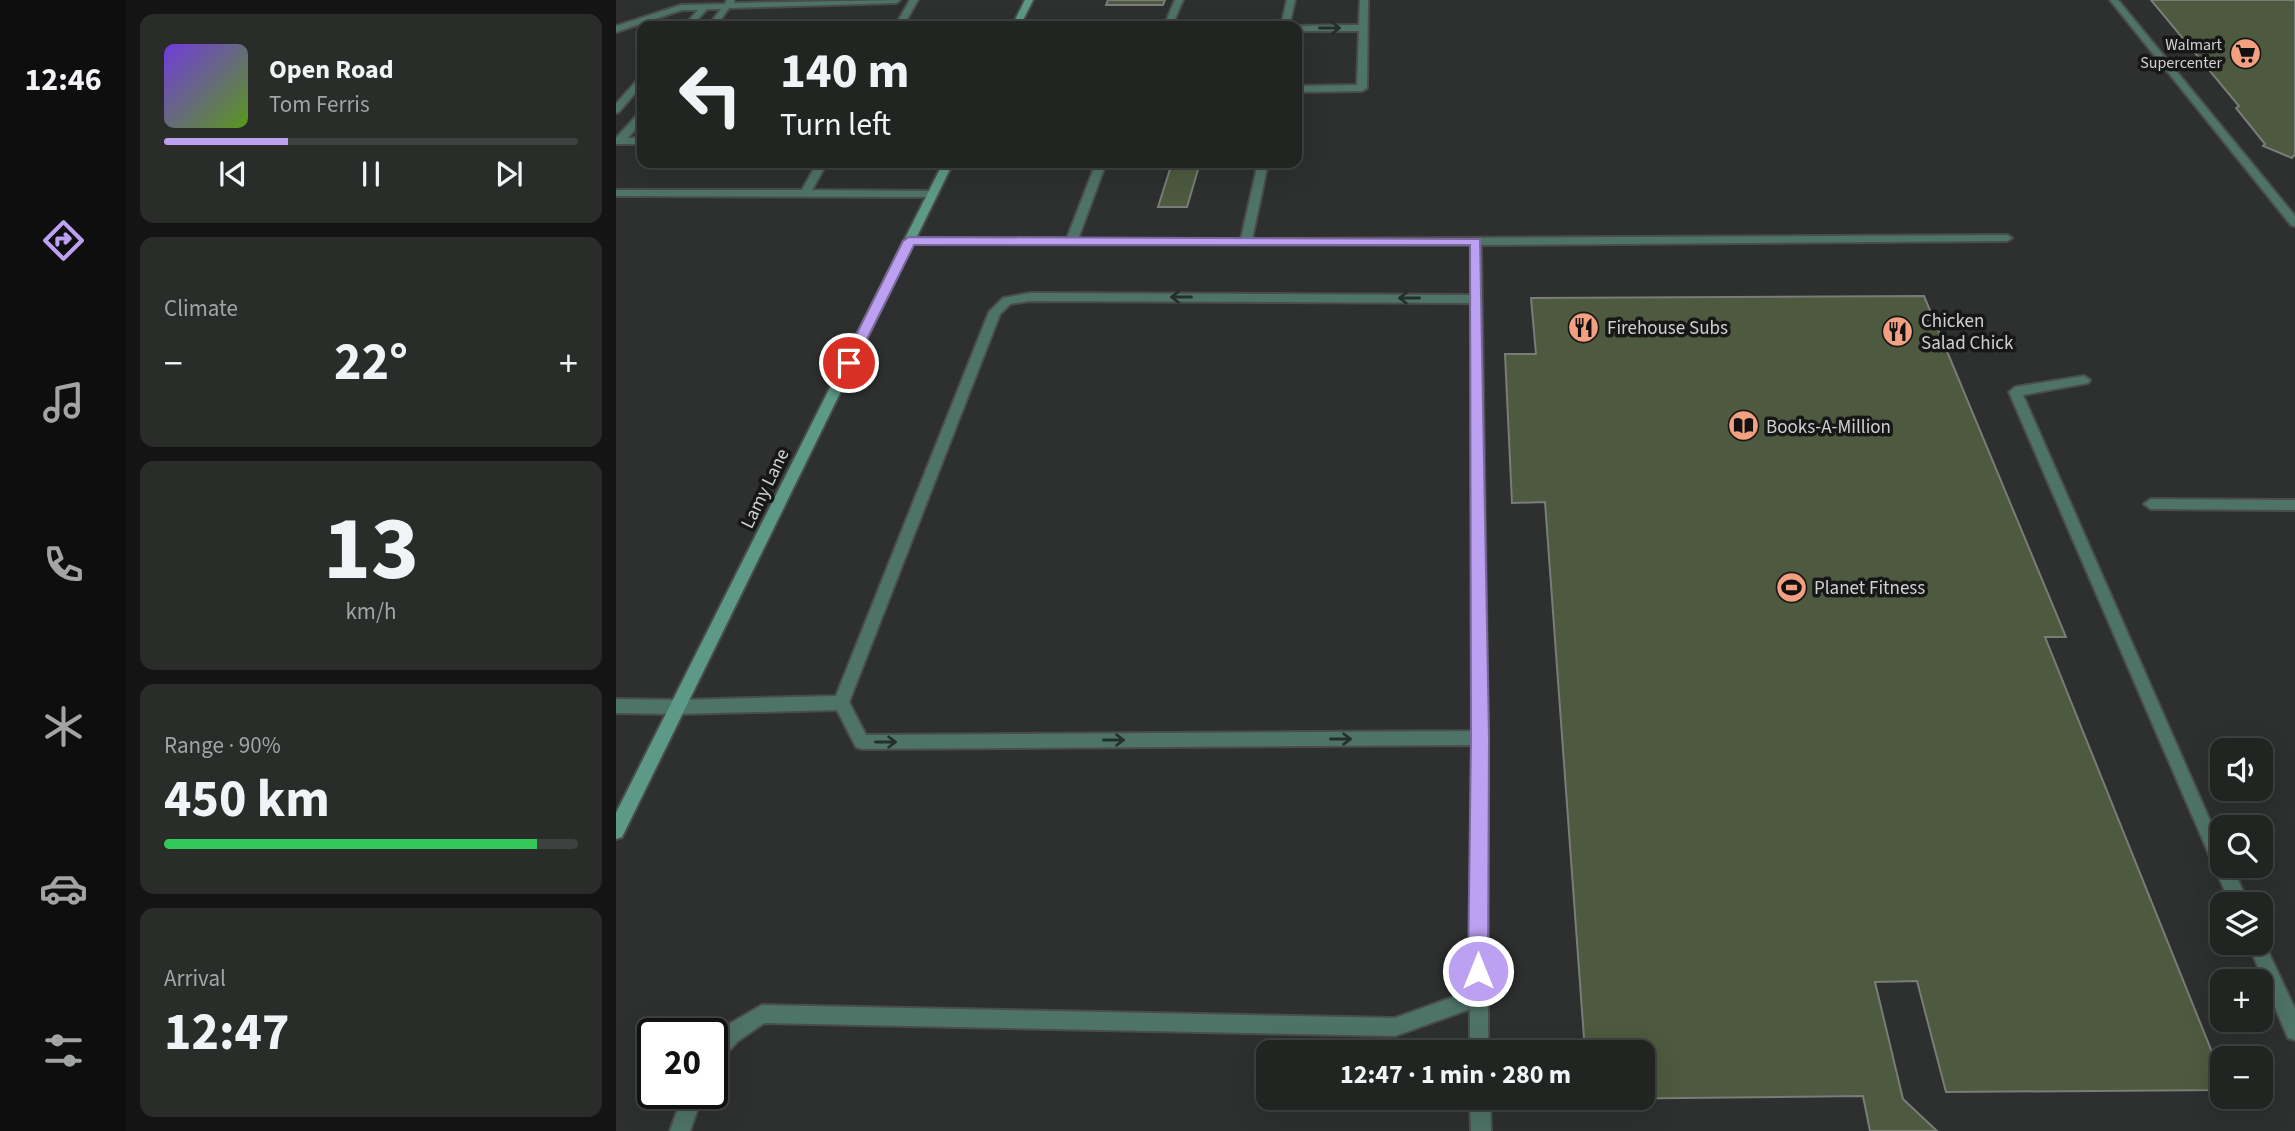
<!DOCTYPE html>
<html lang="en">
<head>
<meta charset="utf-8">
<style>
	body { margin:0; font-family:"Source Sans 3",sans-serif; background:#2a2c2a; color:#f1f3f6; height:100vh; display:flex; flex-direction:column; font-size:26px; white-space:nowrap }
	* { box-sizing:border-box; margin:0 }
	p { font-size:23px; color:#a2a4a5 }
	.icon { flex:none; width:38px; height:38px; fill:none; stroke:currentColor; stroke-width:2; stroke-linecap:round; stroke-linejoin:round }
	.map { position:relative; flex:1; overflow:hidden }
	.side { display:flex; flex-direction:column; gap:14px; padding:14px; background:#131413; width:490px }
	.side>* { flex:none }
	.hud { position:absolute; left:21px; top:21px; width:665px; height:147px; border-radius:14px; box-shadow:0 7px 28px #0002,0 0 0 2px #3f4140; background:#222422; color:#f1f3f6; overflow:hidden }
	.buttons { position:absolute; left:1594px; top:738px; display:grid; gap:14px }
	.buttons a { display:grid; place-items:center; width:63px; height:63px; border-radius:14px; background:#222422; box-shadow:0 7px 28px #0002,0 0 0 2px #3f4140; font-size:35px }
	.speed { position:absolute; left:21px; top:1018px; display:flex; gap:14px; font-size:35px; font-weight:700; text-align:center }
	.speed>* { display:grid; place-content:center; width:91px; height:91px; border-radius:50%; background:#222422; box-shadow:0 7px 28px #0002,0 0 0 2px #3f4140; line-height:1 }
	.speed .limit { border:4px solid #111; border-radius:10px; background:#fff; color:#111 }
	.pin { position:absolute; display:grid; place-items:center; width:60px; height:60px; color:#fff; margin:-30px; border:4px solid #fff; border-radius:50%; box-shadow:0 2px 7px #0007 }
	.me { position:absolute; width:77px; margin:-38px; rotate:0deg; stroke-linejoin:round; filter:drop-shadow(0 0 5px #0008) }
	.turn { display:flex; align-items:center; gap:24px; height:147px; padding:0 28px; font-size:32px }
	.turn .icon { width:91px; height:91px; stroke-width:2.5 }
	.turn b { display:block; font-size:49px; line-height:60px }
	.big { font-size:52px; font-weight:700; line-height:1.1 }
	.side .widget { flex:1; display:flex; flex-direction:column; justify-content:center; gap:10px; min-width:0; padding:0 24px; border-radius:14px; background:#2a2c2a }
	.side .dial { align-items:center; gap:0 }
	.dial b { font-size:91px; line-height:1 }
	.song { display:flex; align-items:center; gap:21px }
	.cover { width:84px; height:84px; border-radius:10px; background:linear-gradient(135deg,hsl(260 70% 55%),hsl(90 70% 35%)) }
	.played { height:7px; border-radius:4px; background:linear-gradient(90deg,#bca0f2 30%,#3f4140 30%) }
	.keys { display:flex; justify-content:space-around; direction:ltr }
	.heat { display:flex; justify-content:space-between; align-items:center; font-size:38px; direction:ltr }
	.charge { height:10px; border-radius:5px; background:linear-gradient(90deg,#34c759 90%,#3f4140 0) }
	.trip { position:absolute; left:640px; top:1040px; width:399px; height:70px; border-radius:14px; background:#222422; box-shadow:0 7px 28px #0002,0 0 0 2px #3f4140; font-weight:700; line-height:70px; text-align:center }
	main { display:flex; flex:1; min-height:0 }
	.tab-bar { display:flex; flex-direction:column; width:126px; justify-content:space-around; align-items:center; background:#0e0e0e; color:#a2a4a5 }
	.tab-bar .icon { width:49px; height:49px }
	.tab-bar .current { color:#bca0f2 }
	.tab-bar b { font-size:32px; color:#f1f3f6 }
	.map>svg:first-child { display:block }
	.building { fill:#4d5a3f; stroke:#7a7c78; stroke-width:2 }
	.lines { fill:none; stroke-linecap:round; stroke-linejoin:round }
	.lane-casing { stroke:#4a4d4b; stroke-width:4 }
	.street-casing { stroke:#4a4d4b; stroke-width:4 }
	.secondary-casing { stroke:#4a4d4b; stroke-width:4 }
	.lane { fill:#4e7467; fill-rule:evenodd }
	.street { fill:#4e7467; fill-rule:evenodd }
	.secondary { fill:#5c9a87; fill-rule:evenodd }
	.oneway { stroke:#242e2a }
	.route { fill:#bca0f2; stroke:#7a689d; stroke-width:2 }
	.labels { text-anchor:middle; stroke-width:7; stroke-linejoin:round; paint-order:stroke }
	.far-poi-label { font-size:16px; fill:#d0d2d0; stroke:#161716; text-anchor:end }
	.poi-label { font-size:19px; fill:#d0d2d0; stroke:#161716; text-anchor:start }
	.street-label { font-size:19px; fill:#d0d2d0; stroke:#161716 }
</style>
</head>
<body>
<main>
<nav class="tab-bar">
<b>12:46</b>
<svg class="icon current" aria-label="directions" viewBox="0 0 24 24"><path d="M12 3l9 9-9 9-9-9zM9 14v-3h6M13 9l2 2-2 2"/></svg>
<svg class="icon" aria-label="music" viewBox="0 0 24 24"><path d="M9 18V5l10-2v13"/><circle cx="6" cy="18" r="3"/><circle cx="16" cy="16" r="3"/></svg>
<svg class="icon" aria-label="phone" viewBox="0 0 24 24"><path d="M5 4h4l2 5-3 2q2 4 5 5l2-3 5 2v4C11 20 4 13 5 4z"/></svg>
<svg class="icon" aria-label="climate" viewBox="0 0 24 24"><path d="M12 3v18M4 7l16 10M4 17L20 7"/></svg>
<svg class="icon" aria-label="car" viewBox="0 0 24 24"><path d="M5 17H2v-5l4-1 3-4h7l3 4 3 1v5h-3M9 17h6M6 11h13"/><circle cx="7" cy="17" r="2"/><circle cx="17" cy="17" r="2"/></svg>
<svg class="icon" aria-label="filters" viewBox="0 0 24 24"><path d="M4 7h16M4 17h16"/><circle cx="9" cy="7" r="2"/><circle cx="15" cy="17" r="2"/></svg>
</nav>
<section class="side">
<div class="widget">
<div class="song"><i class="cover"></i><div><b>Open Road</b><p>Tom Ferris</p></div></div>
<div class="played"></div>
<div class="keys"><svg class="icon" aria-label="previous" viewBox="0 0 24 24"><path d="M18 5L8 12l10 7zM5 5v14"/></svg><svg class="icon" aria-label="pause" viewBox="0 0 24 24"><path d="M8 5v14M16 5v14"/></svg><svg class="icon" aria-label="next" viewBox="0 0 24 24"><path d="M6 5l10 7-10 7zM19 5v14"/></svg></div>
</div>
<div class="widget"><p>Climate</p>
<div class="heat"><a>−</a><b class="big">22°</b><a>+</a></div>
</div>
<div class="widget dial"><b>13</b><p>km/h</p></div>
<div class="widget"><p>Range · 90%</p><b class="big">450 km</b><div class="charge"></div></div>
<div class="widget"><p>Arrival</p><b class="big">12:47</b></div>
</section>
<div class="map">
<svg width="1679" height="1131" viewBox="0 0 1679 1131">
	<rect width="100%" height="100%" fill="#2d302e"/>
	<!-- building -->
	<path class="building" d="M492 0H549L547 5H490Z
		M1535 0H1679V154L1676 158 1647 146 1649 144 1620 108 1623 106Z
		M556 163H584L571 207H542Z
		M1308 296 1450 637H1429L1606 1077V1090L1330 1092 1301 981 1259 982 1287 1099 1321 1131H1254L1247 1096 972 1099 1027 1097V1052H969L929 502 896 503 889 354H920L915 298Z"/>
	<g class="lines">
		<defs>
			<path id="lane" d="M111 0H118V3L284 0 280 3 113 8 100 26H92L105 9H91L76 26H68L82 10H66L0 32V26L65 5 109 4Z
				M294 0H302L287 26H279Z
				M559 0H567L556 26H548Z
				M671 0H679L673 26H665Z
				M744 0H752L751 88 746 91 681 92V86L741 85 743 31H681V26H678L743 25Z
				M1494 0H1502L1679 216V226L1675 225Z
				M26 77V85L3 112 0 113V104L23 78Z
				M26 112V121L12 138H26V144H0V138L23 113Z
				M201 163H211L196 190 317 191 322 194 317 197 0 196V190H186Z
				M480 163H490L462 239H625L642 163H652L636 239 1391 235 1396 238 1391 241 865 245 872 738V1052H854V1009L779 1036 148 1023 122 1041 103 1061 96 1063V1040L108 1027 146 1005 779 1018 854 991 856 745 246 749 240 747 221 710 62 714 57 712 54 707 57 702 62 700 220 696 373 312 387 298 414 293 855 295V245L293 244 288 241 293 238H451ZM414 301 855 303 856 731 250 735 233 702 384 314 394 304Z
				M1468 376 1474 380 1472 383 1407 395 1606 848V866H1616L1633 905H1615L1393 392 1399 387Z
				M1535 499 1679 500V510L1535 509 1528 504Z
				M1645 936 1679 1009V1040L1672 1038 1632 943H1645Z
				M67 1094H87L74 1131H54Z
				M854 1097H874L875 1131H855Z"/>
			<path id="street" d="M0 699 62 700 67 702 70 707 67 712 62 714 0 713Z"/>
			<path id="secondary" d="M409 0H417L404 26H396Z
				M327 163H337L6 837 0 839V813Z"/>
		</defs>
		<!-- lane casing -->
		<use href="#lane" class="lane-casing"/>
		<!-- street casing -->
		<use href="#street" class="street-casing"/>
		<!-- secondary casing -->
		<use href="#secondary" class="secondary-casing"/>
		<!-- lane -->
		<use href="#lane" class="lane"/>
		<!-- street -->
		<use href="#street" class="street"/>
		<!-- secondary -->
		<use href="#secondary" class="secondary"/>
	</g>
	<!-- one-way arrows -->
	<defs><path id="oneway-shaft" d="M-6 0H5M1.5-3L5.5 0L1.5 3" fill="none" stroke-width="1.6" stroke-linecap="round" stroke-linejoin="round" transform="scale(1.75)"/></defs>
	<g class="oneway">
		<use href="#oneway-shaft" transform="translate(714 28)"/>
		<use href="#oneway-shaft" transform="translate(565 297) rotate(-180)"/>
		<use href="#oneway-shaft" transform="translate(793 298) rotate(-180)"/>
		<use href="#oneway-shaft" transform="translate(725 739)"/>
		<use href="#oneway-shaft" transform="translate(498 740)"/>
		<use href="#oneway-shaft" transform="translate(270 742)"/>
	</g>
	<!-- route -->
	<path class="route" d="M293 237 864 239 873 738 872 971 869 979 862 982 855 979 852 971 855 738 854 245H298L239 363 233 368 228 367 226 363 287 241Z"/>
	<!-- icons -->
	<defs>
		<symbol id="supermarket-disc" viewBox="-11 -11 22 22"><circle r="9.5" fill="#f2a07f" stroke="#161716"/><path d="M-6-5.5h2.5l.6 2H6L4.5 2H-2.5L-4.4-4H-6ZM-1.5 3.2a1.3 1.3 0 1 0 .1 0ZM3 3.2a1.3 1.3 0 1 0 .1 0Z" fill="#111"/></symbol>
		<symbol id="restaurant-disc" viewBox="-11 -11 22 22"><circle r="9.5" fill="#f2a07f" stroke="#161716"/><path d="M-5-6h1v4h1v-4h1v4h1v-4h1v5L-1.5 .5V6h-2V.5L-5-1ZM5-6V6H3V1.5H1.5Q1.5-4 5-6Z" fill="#111"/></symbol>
		<symbol id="library-disc" viewBox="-11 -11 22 22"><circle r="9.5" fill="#f2a07f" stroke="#161716"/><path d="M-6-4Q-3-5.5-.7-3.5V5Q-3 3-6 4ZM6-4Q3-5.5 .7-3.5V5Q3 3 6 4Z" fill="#111"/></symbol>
		<symbol id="stadium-disc" viewBox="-11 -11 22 22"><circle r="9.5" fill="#f2a07f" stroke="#161716"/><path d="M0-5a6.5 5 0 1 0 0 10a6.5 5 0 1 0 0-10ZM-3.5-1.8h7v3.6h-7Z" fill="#111"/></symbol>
	</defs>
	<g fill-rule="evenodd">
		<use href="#supermarket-disc" x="1612" y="36" width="35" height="35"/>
		<use href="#restaurant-disc" x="950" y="310" width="35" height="35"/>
		<use href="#restaurant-disc" x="1264" y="314" width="35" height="35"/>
		<use href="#library-disc" x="1110" y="408" width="35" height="35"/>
		<use href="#stadium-disc" x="1158" y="570" width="35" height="35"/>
	</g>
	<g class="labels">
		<!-- far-poi labels -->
		<g class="far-poi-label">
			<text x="1606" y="50">Walmart<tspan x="1606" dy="18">Supercenter</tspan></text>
		</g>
		<!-- poi labels -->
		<g class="poi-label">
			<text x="1305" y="327">Chicken<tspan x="1305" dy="22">Salad Chick</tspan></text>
			<text x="991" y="334">Firehouse Subs</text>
			<text x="1150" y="433">Books-A-Million</text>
			<text x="1198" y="594">Planet Fitness</text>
		</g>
		<!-- street labels -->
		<g class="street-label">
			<text transform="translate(148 488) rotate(-64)" y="7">Lamy Lane</text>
		</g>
	</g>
</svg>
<div class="buttons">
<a><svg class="icon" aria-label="sound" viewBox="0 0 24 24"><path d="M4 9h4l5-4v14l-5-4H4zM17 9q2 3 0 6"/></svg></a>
<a><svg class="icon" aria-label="search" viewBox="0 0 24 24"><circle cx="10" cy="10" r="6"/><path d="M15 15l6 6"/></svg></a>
<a><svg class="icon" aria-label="layers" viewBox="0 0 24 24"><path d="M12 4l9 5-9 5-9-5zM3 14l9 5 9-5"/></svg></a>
<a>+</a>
<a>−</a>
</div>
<div class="speed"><div class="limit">20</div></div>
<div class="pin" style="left:233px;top:363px;background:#d93025"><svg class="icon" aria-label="arrive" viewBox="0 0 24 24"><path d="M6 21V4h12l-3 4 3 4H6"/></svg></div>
<svg class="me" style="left:862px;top:971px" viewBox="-20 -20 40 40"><circle r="17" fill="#bca0f2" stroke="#fff" stroke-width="3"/><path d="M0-11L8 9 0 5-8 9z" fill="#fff"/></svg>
<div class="trip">12:47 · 1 min · 280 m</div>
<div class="hud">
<div class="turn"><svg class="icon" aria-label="left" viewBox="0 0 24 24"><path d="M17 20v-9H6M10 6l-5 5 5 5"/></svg><div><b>140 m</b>Turn left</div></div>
</div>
</div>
</main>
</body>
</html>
